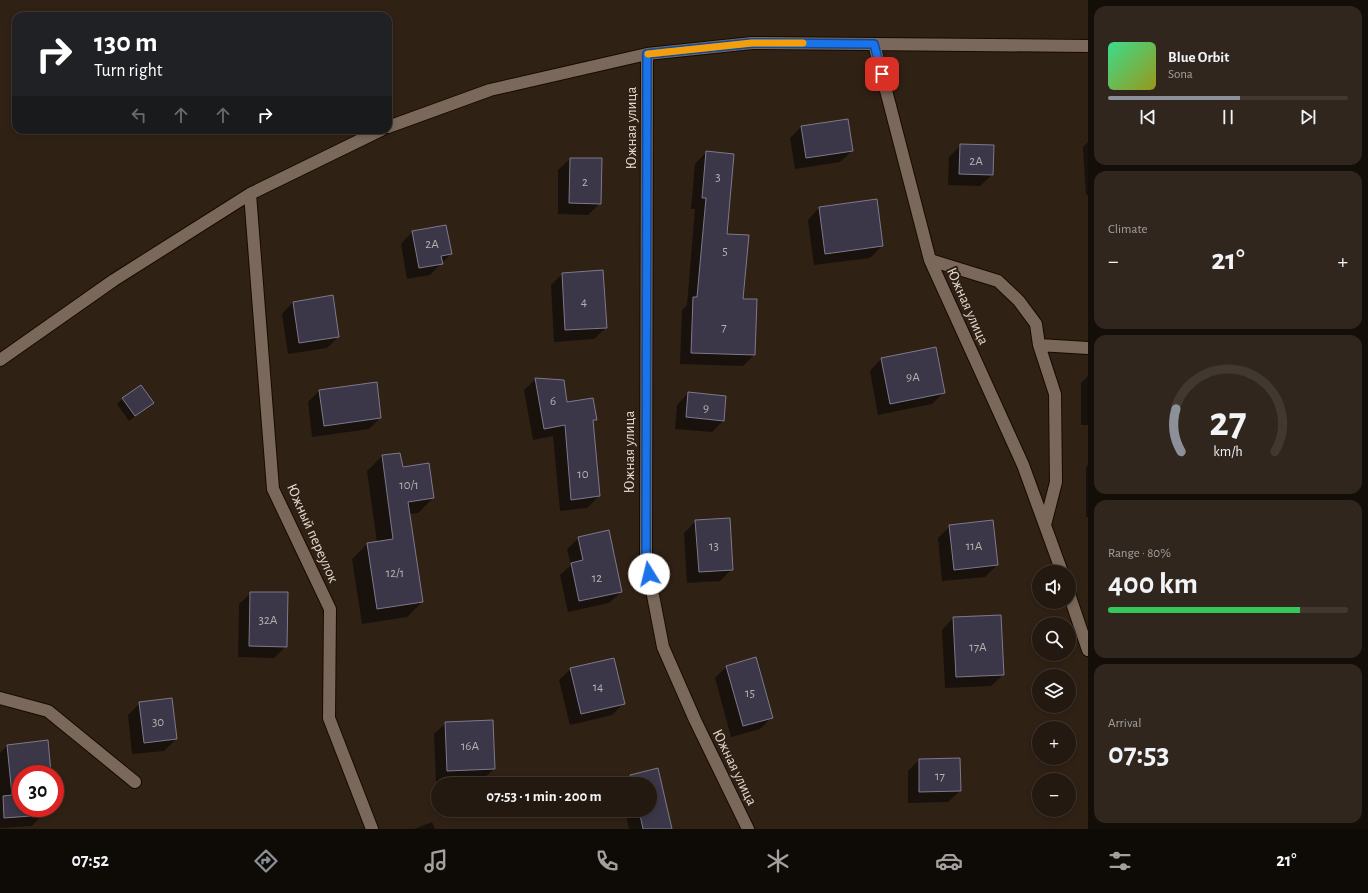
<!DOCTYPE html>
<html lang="en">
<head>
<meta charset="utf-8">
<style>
	body { margin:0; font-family:"Alegreya Sans",sans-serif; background:#30261e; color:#f1f3f6; height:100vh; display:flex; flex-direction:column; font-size:15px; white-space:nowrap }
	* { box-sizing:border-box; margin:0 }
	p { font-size:13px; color:#a3a09f }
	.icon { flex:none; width:22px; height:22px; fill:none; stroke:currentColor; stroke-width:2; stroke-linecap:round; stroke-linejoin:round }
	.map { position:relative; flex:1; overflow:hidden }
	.panel { display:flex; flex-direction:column; gap:6px; padding:6px; background:#140e09; width:280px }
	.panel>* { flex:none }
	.top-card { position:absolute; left:12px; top:12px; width:380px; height:122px; border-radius:12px; box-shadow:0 2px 6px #0003,0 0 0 1px #413830; background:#202124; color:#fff; overflow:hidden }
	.tools { position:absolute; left:1032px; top:565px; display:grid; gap:8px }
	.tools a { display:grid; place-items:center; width:44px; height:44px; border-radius:50%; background:#241910; box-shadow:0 2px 6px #0003,0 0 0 1px #413830; font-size:20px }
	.speed { position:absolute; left:12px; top:765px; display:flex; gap:8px; font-size:20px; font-weight:700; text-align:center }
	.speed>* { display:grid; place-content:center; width:52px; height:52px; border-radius:50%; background:#241910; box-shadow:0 2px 6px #0003,0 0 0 1px #413830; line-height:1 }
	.speed .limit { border:6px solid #d22; background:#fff; color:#111 }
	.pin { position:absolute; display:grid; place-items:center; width:34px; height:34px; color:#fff; margin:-17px; border-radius:8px; box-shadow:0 2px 6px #0006 }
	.me { position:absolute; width:44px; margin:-22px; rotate:351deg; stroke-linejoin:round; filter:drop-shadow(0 0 3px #0008) }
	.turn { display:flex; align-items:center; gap:14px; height:84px; padding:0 16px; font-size:18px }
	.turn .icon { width:52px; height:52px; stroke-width:2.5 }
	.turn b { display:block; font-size:28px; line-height:34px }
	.lanes { display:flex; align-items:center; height:38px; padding:0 16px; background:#0003; justify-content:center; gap:20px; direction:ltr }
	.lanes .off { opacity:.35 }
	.big { font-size:30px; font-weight:600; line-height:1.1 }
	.panel .card { flex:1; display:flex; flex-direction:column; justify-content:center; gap:6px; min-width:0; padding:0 14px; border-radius:12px; background:#30261e }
	.panel .dial { align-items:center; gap:0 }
	.dial svg { height:104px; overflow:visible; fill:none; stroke:#413830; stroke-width:7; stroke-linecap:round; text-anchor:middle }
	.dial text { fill:#f1f3f6; stroke:none }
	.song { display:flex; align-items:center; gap:12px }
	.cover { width:48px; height:48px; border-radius:6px; background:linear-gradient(135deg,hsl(150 70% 55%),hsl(60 70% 35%)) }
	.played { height:4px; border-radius:2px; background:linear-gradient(90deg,#8c9099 55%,#413830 55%) }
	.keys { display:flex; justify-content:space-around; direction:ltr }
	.heat { display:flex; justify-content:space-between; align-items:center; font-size:22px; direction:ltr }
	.charge { height:6px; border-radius:3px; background:linear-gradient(90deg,#34c759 80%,#413830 0) }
	.trip { position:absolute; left:431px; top:777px; width:226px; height:40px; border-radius:20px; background:#241910; box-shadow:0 2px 6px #0003,0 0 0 1px #413830; font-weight:600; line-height:40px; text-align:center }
	.menu { display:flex; height:64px; justify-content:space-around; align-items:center; background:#0e0a06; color:#a3a09f }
	.menu .icon { width:28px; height:28px }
	.menu .on { color:#8c9099 }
	.menu b { font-size:18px; color:#f1f3f6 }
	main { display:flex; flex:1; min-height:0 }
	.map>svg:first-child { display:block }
	.shadow { fill:#0007 }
	.building { fill:#3b3749; stroke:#7d798d }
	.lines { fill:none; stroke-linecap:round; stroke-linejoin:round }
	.minor-casing { stroke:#180a02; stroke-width:14 }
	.minor { stroke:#7a685a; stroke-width:12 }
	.route-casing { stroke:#114b97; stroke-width:10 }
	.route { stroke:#1a73e8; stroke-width:7 }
	.slow { stroke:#f59e0b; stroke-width:7 }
	.labels { text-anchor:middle; stroke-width:4; stroke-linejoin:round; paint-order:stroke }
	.number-label { font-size:13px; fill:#b8b0ae }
	.street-label { font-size:15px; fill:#e2d8cf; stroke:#302115 }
</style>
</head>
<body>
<main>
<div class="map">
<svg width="1088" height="829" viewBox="0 0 1088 829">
	<rect width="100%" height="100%" fill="#302115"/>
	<!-- shadow -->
	<path class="shadow" d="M801 127 852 151 840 162 795 169 790 138Z
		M1088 142V195H1086L1083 147Z
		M961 145 992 175 980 186 948 185 949 157Z
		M706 152 754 355 743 366 680 364 682 310 687 305 695 209H691L695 164Z
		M570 159H601L600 203 588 215 558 214V170Z
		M819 208 882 246 870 258 814 265 808 220Z
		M445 226 451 254 430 275 407 279 401 244 412 232Z
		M562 274 606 328 594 339 554 342 551 285Z
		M293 302 338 337 327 348 288 354 282 314Z
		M881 359 944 392 932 404 878 415 870 371Z
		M1088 376V425H1081V383Z
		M536 379 567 403 596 419 592 423 599 496 587 508 560 511 553 436 533 440 524 390Z
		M319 391 380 418 369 429 312 437 308 402Z
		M688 393 723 421 712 432 675 429 677 405Z
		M123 398 153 403 129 421 117 404Z
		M382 456 402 468 433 498 418 513 409 514 422 602 407 617 362 624 352 559 367 544 377 542 367 471Z
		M1088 465V517H1086V467Z
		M696 521 732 569 720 581 687 583 684 533Z
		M950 526 997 565 985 577 942 581 938 538Z
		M579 538 621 592 609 603 568 612 560 575 571 565 567 549Z
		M251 593 286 646 274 658 238 657 239 604Z
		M953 618 1003 675 991 686 945 688 942 630Z
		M726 667 772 717 760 729 731 737 715 678Z
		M571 669 624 703 612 715 570 725 559 680Z
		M140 703 176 739 164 751 132 754 128 715Z
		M446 723 494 769 482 780 436 782 434 734Z
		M47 741 50 773 21 774V808H43V814L32 826 0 828V753L7 746Z
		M919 760 960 791 948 802 908 803V771Z
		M657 769 671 829H629L625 810H650V784H623L631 776Z
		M432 822 435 829H414Z"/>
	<!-- building -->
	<path class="building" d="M848 119 853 151 806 158 801 126Z
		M960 144 994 145 993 175 959 174Z
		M706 151 734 154 727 234 749 235 743 299H757L755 355 691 353 693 297H697L706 198H702Z
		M570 158H602L601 204 569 203Z
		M877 199 883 246 825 254 819 207Z
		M446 225 452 254 441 256 443 264 419 268 412 231Z
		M603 270 607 328 565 330 562 273Z
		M333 295 339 337 299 343 293 302Z
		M936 347 945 393 890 404 881 358Z
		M535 378 564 380 567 402 593 398 597 420H593L600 496 571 500 565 425 544 429Z
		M377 382 381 418 324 426 319 390Z
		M141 385 154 403 135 416 122 398Z
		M688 392 726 396 724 421 686 417Z
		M400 453 403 467 429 463 434 498 408 502 423 602 377 609 367 543 393 539 382 455Z
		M730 518 733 570 699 572 695 520Z
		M993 520 998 565 954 570 949 525Z
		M609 530 622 592 579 601 571 563 583 560 578 537Z
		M250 592H288L287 647 249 646Z
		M1001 615 1004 675 956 677 953 617Z
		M756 657 773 718 743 726 726 666Z
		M614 658 625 704 581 714 570 668Z
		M172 698 177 739 144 743 139 702Z
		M493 720 495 769 447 771 445 722Z
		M48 740 51 773 21 774V808H44V815L4 818 3 796 12 795 7 745Z
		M960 758 961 791 919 792V759Z
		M658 768 672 829H643L639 810H650V784H633L630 775Z"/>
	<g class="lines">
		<defs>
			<path id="minor" d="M874 44 930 260 1023 465 1062 572
				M647 54 646 559 663 647 695 720 748 829
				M388 127 490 90 647 54 752 43 1088 46
				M250 194 273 489 330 609 329 718 372 829
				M930 260 998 281 1019 301 1036 324 1039 345 1055 394 1056 482 1045 525
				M1039 345 1088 348
				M0 360 114 280 250 194 381 130
				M1069 594 1088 650
				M0 698 48 711 135 782"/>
		</defs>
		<!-- minor casing -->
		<use href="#minor" class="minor-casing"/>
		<!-- minor -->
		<use href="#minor" class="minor"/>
	</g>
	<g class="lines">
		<defs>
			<path id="route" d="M649 574 646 559 647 54 752 43 874 44 882 74"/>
		</defs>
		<!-- route casing -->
		<use href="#route" class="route-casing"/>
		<!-- route -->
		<use href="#route" class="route"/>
		<!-- slow -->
		<path class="slow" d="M648 54 752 43H803"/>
	</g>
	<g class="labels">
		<!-- number labels -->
		<g class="number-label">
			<text x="976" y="165">2А</text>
			<text x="718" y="181">3</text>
			<text x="585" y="186">2</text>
			<text x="432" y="248">2А</text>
			<text x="725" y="255">5</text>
			<text x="584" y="306">4</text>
			<text x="724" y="331">7</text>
			<text x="913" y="381">9А</text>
			<text x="553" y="405">6</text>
			<text x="706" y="412">9</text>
			<text x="583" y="478">10</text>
			<text x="409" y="489">10/1</text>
			<text x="714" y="550">13</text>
			<text x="974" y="550">11А</text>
			<text x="395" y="577">12/1</text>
			<text x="597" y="582">12</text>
			<text x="268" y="624">32А</text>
			<text x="978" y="651">17А</text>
			<text x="598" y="691">14</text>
			<text x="750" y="697">15</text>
			<text x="158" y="726">30</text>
			<text x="470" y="750">16А</text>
			<text x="940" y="780">17</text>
		</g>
		<!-- street labels -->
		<g class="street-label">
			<text transform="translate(631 128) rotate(-90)" y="5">Южная улица</text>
			<text transform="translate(968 306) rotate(66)" y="5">Южная улица</text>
			<text transform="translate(629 452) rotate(-90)" y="5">Южная улица</text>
			<text transform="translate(313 533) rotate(66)" y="5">Южный переулок</text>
			<text transform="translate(735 767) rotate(64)" y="5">Южная улица</text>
		</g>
	</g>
</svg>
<div class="tools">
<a><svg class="icon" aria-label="sound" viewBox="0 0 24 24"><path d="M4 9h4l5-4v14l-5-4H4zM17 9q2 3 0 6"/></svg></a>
<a><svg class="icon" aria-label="search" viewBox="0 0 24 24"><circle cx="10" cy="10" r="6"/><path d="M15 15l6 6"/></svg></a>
<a><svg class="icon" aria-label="layers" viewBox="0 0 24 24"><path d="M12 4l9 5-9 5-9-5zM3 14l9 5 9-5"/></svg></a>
<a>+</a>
<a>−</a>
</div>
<div class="speed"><div class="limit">30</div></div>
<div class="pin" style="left:882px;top:74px;background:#d93025"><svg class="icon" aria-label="arrive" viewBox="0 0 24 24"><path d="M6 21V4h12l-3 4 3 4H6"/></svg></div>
<svg class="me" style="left:649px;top:574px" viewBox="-20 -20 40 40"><circle r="19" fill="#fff"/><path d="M0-13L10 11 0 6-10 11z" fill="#1a73e8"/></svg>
<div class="trip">07:53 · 1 min · 200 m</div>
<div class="top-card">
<div class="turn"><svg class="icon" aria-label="right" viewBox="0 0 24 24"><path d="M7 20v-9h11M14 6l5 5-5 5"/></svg><div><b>130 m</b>Turn right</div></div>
<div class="lanes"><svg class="icon off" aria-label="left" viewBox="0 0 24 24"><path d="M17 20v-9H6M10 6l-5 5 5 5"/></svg><svg class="icon off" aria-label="ahead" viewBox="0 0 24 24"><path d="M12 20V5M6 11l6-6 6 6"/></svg><svg class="icon off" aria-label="ahead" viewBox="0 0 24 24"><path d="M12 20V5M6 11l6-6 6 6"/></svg><svg class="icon" aria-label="right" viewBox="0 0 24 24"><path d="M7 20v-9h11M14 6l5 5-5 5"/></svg></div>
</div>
</div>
<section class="panel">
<div class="card">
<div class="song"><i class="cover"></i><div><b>Blue Orbit</b><p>Sona</p></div></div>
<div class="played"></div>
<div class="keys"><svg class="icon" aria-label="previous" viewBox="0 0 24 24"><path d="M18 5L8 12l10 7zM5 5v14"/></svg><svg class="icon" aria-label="pause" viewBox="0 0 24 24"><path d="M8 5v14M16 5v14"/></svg><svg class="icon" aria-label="next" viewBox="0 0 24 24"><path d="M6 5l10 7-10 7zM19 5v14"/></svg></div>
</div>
<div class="card"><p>Climate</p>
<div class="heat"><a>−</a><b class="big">21°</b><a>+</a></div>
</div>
<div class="card dial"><svg viewBox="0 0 100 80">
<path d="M14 69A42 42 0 1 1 86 69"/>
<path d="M14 69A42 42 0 0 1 10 36" stroke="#8c9099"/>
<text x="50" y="56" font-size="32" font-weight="700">27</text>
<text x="50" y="72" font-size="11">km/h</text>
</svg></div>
<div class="card"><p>Range · 80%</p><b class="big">400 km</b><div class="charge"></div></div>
<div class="card"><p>Arrival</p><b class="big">07:53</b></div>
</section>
</main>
<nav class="menu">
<b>07:52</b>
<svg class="icon on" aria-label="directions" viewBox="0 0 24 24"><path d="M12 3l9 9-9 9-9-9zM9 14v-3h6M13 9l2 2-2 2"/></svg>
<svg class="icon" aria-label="music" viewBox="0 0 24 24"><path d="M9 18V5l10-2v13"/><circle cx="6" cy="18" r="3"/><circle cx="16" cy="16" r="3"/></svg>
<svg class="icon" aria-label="phone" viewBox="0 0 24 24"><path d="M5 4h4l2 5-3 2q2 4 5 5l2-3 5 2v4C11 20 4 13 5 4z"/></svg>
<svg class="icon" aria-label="climate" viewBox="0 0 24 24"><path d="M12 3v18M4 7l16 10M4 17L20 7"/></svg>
<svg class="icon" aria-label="car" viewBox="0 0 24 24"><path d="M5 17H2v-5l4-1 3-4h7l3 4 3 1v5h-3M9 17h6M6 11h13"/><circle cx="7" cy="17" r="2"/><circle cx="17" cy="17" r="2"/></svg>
<svg class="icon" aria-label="filters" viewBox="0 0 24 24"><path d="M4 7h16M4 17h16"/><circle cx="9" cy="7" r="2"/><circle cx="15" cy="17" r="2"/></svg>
<b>21°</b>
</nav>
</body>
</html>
